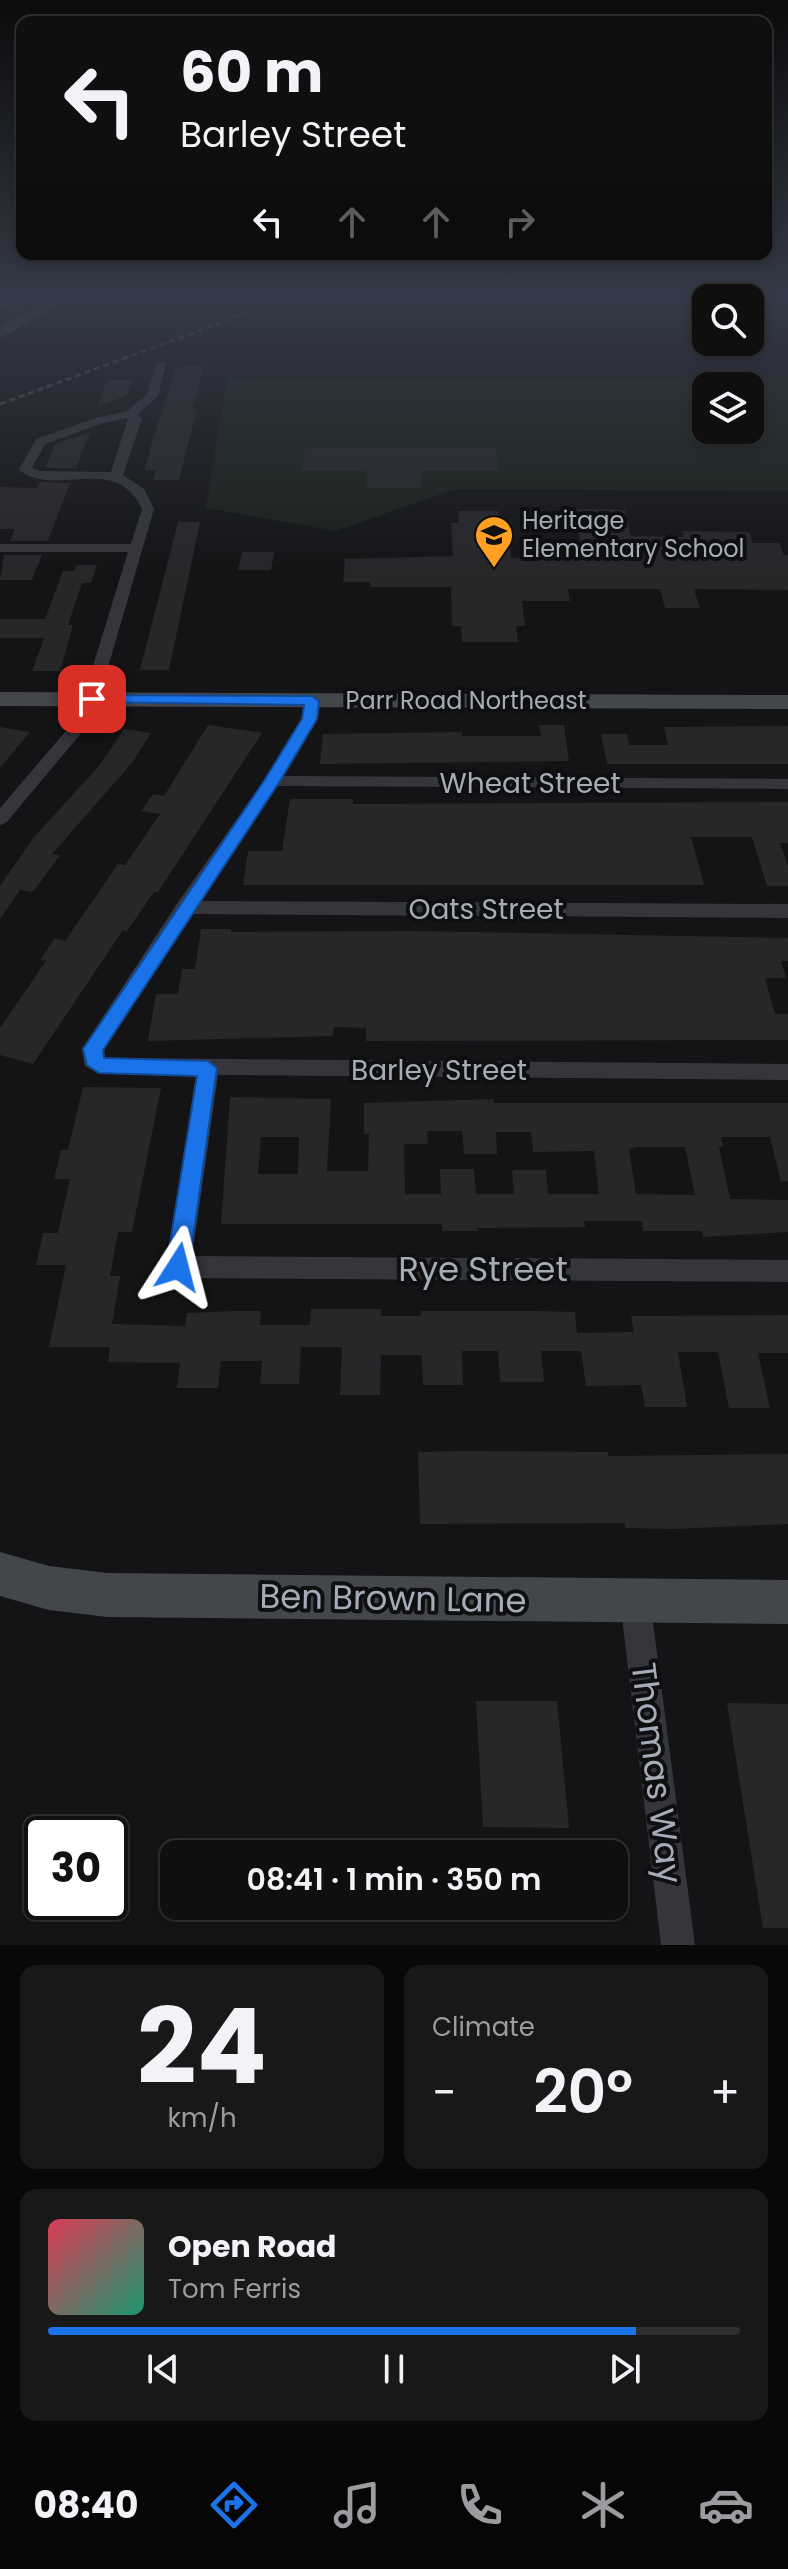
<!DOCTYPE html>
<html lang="en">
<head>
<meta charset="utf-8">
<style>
	body { margin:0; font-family:Poppins,sans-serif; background:#181819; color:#f1f3f6; height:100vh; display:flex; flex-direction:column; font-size:30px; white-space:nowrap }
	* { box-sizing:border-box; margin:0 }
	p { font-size:26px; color:#9b9c9f }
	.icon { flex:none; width:44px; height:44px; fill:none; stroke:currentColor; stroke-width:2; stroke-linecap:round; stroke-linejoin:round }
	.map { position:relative; height:1945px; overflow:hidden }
	.details { display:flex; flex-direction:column; gap:20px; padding:20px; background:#080809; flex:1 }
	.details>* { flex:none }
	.guide { position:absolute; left:16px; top:16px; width:756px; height:244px; border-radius:16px; box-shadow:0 4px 12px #0003,0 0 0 2px #2f2f30; background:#0f0f10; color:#f1f3f6; overflow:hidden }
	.buttons { position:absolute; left:692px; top:284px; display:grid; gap:16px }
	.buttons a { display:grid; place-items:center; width:72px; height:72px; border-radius:16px; background:#0f0f10; box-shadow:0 4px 12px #0003,0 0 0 2px #2f2f30; font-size:40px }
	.speed { position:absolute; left:24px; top:1816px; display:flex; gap:16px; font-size:40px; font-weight:700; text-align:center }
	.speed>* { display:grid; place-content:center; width:104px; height:104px; border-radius:50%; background:#0f0f10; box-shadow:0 4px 12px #0003,0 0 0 2px #2f2f30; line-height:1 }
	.speed .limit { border:4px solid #111; border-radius:12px; background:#fff; color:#111 }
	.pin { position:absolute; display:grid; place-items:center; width:68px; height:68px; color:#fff; margin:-34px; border-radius:16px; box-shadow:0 4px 12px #0006 }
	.me { position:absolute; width:88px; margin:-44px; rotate:9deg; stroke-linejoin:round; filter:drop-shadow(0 0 6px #0008) }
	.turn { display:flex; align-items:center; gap:28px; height:168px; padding:0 32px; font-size:36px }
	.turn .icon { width:104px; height:104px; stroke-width:2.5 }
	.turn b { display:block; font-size:56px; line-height:68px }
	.lanes { display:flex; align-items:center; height:76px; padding:0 32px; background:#0003; justify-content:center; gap:40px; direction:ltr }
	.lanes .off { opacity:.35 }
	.big { font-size:60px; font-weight:600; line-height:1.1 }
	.details .tile { flex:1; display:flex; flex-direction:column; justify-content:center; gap:12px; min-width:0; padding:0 28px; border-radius:16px; background:#181819 }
	.details .dial { align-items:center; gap:0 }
	.dial b { font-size:104px; line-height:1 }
	.song { display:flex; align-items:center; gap:24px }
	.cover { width:96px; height:96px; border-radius:12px; background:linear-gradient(135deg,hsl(350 70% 55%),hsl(160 70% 35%)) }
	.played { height:8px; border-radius:4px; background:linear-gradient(90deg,#1a73e8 85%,#2f2f30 85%) }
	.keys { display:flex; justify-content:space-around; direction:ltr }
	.heat { display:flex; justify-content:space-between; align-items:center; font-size:44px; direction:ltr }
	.details .tiles { flex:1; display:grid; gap:20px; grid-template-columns:1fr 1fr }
	.tile:last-child { grid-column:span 2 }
	.trip { position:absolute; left:160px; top:1840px; width:468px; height:80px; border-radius:16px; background:#0f0f10; box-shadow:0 4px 12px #0003,0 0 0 2px #2f2f30; font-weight:600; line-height:80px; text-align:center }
	.dock { display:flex; height:128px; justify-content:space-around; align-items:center; background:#060606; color:#9b9c9f }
	.dock .icon { width:56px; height:56px }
	.dock .current { color:#1a73e8 }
	.dock b { font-size:36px; color:#f1f3f6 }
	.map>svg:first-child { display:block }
	.green { fill:#1a211a; fill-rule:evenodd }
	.building { fill:#27272a; fill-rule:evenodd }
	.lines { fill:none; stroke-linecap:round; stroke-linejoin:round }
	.street { fill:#35363b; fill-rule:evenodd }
	.secondary { fill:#43464b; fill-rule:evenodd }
	.rail { stroke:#474b50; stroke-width:3; stroke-dasharray:6 4; stroke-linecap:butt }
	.route { fill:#1a73e8; stroke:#114b97; stroke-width:2 }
	.labels { text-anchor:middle; stroke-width:8; stroke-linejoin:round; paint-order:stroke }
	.far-poi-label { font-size:24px; fill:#a5acb7; stroke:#0f0f11; text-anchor:start }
	.far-street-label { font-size:24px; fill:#a5acb7; stroke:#0f0f11 }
	.street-label { font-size:28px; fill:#a5acb7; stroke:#0f0f11 }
	.near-street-label { font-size:34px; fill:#a5acb7; stroke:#0f0f11 }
</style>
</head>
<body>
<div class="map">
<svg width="788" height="1945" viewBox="0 0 788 1945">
	<rect width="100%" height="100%" fill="#141416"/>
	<!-- green -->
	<path class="green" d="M788 378V491L455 489 336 531 206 508 227 379ZM706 386H750V430H706Z"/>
	<!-- building -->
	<path class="building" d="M184 366H204L192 409H197L179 480H153L156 470H145L151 445 176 369Z
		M107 380H132L127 395 98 406Z
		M90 432 76 468H45L55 444Z
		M305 448H496L499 471H421V488H367V471H302Z
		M40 482 70 483 48 541H10L15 529H0V487L37 488Z
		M574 509 625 510 631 536 684 537 682 531 749 532 753 543H779L784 555H788V590L694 589 700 608H665L660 589H568L570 601H522L525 626H516L518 642H462L461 626H452L451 587H370V582H343L345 559 453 556 451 523H459L458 511H498L499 523H508L511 558H549L548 555H560L559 550H576L581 547Z
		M178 522H200L169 670H140Z
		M242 552H274L271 570H238Z
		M4 555H42L32 580H0Z
		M76 565H97L91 583H82L68 625H73L60 671H32L44 638H0V619H45L63 571H74Z
		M208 725 262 733 158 892H154L127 931 123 930 33 1064 0 1055V1028L46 961 40 960 55 938 65 941 118 864 125 865 160 814 141 811 153 794 164 796Z
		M539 725H564L569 761 320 764 323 734 462 732V736H541Z
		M788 726V764H607L601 734H627L629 745H668L664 727Z
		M0 727 30 732 0 768Z
		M124 729 151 733 132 763 52 854 60 855 33 892 20 890 0 919V886L34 837 99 766Z
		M290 799H353V804L788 802V843H780L788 866V886H767L752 837H691L704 885H243L248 851H282Z
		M201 929H231V932L413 931 788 938V961H781L786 978H765L775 1014H788V1040L366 1041V1028L334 1027 333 1036 148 1041 156 994H178L182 969H195Z
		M83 1087 161 1088 132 1232H118L110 1276H120L112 1324 185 1326 187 1313 234 1311H261L260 1325H310L311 1309H381V1316H421V1311H538L575 1312 577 1333 634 1332 631 1316 788 1315V1353H758L770 1408H729L718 1352H678L687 1407H645L641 1385 586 1386 581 1351H541L544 1382H500L498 1351H462L463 1385H423L422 1355H381L380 1395H340L342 1347H301L299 1384H260L262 1361H221L218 1388H177L180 1363 108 1362 110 1347H49L66 1265H36L43 1233H58L70 1179H54L61 1150H68Z
		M230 1097 331 1099 327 1171H368L369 1134H364V1103L493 1099 494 1103H788V1181L781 1182 770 1137H721L723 1147H719L730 1199 788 1200V1232L703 1237 702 1231H643L642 1221H584L585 1227 478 1228V1231H442V1224H221ZM427 1131H462L464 1154H497L496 1132H531L533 1152 594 1151 599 1194H548L546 1170H512L514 1194H476L474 1169H440L441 1194H405L404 1144H428ZM261 1137H299L298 1174H258ZM637 1147H685L695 1195 636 1194 629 1149Z
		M460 1451 608 1452V1456L788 1454V1524L673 1529 625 1528V1523L420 1524 418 1452Z
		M476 1701H557L569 1828 483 1827Z
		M727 1703 788 1704V1928H763Z"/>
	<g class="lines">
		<!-- street -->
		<path class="street" d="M0 302 28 309 23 312 0 308Z
			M157 361 166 363 158 396 138 414 142 419 123 475 144 489 154 509 93 719 6 823 0 825V808L77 718 128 552H0V544H131L142 509C115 452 57 499 19 470L36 439 96 418 127 411 147 395ZM128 418 111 472 41 471 32 468 45 444 103 423Z
			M312 696 320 701 318 719 284 776 788 779V789L277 786 201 901 788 904V918L193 914 105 1046 104 1058 788 1064V1080L218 1075 192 1256 788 1260V1282L178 1278 169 1275 166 1267 196 1075 99 1074 85 1066 82 1049 178 902 264 781 302 719 304 701Z
			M635 1585 645 1590 650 1600 695 1945H661L620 1600 625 1590Z"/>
		<!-- secondary -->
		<path class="secondary" d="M54 298H71L0 338V327Z
			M0 692 788 695V709L0 706Z
			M0 1552 49 1566 107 1573 788 1580V1624L107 1617 49 1610 0 1596Z"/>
		<!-- rail -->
		<path class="rail" d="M0 404 288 298"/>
	</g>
	<!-- sky -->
	<linearGradient id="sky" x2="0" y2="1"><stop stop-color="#0b0b0c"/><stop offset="0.52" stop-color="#343a47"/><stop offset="1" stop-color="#343a47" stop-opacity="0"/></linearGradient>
	<rect width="788" height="570" fill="url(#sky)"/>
	<!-- route -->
	<path class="route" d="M92 695 312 696 319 701 317 719 280 781 103 1050 104 1058 208 1061 217 1068 189 1267 185 1274 178 1277 170 1274 166 1267 197 1076 99 1073 87 1065 83 1049 264 781 302 719 304 705 87 702V696Z"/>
	<!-- icons -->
	<defs>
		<symbol id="school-pin" viewBox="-11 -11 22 30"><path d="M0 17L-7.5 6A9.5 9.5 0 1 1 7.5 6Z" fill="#ffa023" stroke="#0f0f11"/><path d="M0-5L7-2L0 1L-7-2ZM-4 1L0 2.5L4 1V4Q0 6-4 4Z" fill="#111"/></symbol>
	</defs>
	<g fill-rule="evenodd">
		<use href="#school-pin" x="472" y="513" width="44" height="60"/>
	</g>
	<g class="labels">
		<!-- far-poi labels -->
		<g class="far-poi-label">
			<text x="522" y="529">Heritage<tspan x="522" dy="28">Elementary School</tspan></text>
		</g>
		<!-- far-street labels -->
		<g class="far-street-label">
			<text x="466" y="709">Parr Road Northeast</text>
		</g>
		<!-- street labels -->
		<g class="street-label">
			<text x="530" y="793">Wheat Street</text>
			<text x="486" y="919">Oats Street</text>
			<text x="439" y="1080">Barley Street</text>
		</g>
		<!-- near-street labels -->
		<g class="near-street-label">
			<text x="483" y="1281">Rye Street</text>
			<text transform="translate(393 1598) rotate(1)" y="12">Ben Brown Lane</text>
			<text transform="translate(657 1773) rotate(83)" y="12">Thomas Way</text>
		</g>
	</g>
</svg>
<div class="buttons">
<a><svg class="icon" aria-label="search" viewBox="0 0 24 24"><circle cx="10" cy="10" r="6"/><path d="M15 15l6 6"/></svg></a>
<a><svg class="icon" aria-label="layers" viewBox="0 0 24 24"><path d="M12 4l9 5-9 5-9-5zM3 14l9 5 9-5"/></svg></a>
</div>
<div class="speed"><div class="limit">30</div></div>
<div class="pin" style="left:92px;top:699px;background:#d93025"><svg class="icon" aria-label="arrive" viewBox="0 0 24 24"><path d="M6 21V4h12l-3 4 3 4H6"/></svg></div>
<svg class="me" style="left:178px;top:1267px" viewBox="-20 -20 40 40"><path d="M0-17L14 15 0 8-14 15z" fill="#1a73e8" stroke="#fff" stroke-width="4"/></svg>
<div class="trip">08:41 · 1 min · 350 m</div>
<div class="guide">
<div class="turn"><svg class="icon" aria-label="left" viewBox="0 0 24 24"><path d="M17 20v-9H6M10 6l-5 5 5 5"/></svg><div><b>60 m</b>Barley Street</div></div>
<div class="lanes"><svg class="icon" aria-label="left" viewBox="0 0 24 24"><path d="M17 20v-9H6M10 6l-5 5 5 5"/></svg><svg class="icon off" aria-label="ahead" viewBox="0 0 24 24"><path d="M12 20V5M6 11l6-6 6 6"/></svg><svg class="icon off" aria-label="ahead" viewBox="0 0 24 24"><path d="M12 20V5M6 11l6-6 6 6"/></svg><svg class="icon off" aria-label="right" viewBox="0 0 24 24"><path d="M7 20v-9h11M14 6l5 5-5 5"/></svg></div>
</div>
</div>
<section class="details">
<div class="tiles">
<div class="tile dial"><b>24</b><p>km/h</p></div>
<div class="tile"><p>Climate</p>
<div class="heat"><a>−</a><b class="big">20°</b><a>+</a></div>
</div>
<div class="tile">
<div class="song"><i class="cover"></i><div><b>Open Road</b><p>Tom Ferris</p></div></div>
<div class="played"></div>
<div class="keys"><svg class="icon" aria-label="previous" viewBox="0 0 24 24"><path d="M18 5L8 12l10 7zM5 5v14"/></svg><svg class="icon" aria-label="pause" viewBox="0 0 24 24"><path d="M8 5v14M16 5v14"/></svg><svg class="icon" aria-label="next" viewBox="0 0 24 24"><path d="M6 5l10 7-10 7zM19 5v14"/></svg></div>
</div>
</div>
</section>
<nav class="dock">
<b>08:40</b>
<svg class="icon current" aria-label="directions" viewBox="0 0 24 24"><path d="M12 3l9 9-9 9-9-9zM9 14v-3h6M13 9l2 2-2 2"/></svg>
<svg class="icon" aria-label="music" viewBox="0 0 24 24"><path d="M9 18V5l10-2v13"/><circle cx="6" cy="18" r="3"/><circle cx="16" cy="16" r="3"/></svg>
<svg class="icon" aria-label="phone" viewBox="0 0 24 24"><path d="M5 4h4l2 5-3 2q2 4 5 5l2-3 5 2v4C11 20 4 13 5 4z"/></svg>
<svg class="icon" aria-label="climate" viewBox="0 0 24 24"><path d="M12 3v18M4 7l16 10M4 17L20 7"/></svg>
<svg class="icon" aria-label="car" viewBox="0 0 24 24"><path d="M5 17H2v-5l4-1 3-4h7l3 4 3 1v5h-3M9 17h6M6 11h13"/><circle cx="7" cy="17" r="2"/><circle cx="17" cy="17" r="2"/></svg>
</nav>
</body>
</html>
